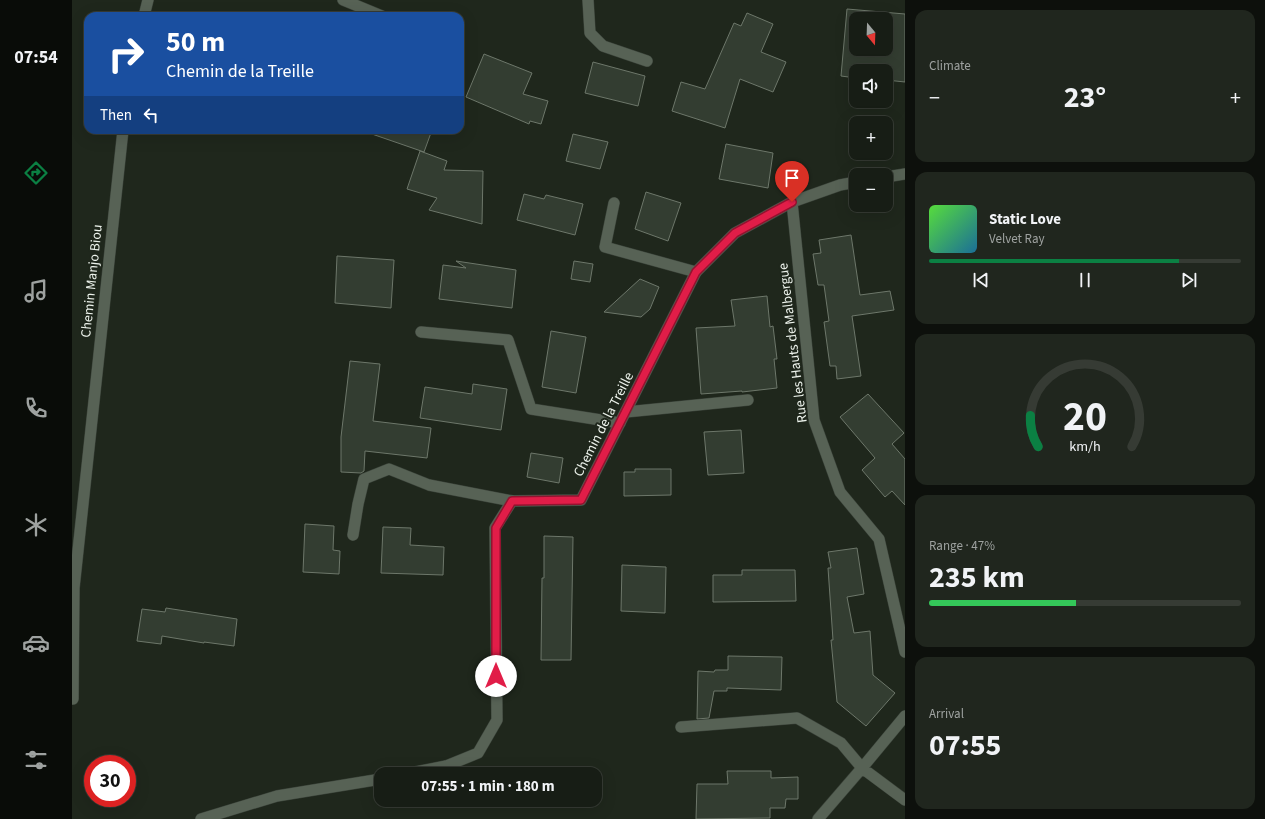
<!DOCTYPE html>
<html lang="en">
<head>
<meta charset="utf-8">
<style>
	body { margin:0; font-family:"Source Sans 3",sans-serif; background:#20261e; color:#f1f3f6; height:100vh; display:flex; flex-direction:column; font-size:15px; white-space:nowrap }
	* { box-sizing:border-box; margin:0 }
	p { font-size:13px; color:#9ea2a0 }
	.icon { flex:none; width:22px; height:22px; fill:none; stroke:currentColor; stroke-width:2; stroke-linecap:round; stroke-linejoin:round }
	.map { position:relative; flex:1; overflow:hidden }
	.sheet { display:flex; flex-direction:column; gap:10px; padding:10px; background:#0d100c; width:360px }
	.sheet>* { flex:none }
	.hud { position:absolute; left:12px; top:12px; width:380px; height:122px; border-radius:12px; box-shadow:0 4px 16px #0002,0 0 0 1px #363b34; background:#1a4fa0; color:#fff; overflow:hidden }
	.needle { width:26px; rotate:161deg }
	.fabs { position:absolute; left:777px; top:12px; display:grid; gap:8px }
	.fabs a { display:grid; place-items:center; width:44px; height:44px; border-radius:8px; background:#171d15; box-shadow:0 4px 16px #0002,0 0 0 1px #363b34; font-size:20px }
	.speed { position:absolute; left:12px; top:755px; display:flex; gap:8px; font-size:20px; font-weight:700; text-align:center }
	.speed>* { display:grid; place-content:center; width:52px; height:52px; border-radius:50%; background:#171d15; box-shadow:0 4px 16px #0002,0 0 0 1px #363b34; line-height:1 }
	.speed .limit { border:6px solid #d22; background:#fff; color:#111 }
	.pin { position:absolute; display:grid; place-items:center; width:34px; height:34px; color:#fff; margin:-41px -17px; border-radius:50% 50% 50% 0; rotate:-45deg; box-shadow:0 0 4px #0007 }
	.pin .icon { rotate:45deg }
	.me { position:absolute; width:44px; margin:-22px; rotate:0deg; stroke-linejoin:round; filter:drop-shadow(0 0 3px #0008) }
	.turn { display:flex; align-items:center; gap:14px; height:84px; padding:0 16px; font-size:18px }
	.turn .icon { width:52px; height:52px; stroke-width:2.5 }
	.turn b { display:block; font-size:28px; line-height:34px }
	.then { display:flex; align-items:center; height:38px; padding:0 16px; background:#0003; gap:8px; font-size:15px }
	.big { font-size:30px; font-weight:700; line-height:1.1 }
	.sheet .card { flex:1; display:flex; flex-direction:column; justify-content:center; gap:6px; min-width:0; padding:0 14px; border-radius:12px; background:#20261e }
	.sheet .dial { align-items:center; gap:0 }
	.dial svg { height:104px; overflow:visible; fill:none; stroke:#363b34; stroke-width:7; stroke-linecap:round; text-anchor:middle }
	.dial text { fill:#f1f3f6; stroke:none }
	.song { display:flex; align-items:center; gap:12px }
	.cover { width:48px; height:48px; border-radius:6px; background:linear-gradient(135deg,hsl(110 70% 55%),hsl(200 70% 35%)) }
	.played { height:4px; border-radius:2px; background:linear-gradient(90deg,#0b8043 80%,#363b34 80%) }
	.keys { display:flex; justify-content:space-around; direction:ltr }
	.heat { display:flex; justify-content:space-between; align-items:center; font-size:22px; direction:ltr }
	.charge { height:6px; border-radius:3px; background:linear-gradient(90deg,#34c759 47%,#363b34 0) }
	.trip { position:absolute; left:302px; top:767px; width:228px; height:40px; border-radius:12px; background:#171d15; box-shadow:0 4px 16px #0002,0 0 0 1px #363b34; font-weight:700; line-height:40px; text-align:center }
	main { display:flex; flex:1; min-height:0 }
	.dock { display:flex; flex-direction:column; width:72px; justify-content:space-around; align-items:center; background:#090c08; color:#9ea2a0 }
	.dock .icon { width:28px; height:28px }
	.dock .active { color:#0b8043 }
	.dock b { font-size:18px; color:#f1f3f6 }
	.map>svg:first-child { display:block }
	.building { fill:#333d31; stroke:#6d776a; fill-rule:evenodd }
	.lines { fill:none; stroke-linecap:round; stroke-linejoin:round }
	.service-casing { stroke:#3a4239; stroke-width:12 }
	.minor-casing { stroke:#3a4239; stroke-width:12 }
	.service { stroke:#576255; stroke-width:11 }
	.minor { stroke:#576255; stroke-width:11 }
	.route-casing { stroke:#92132f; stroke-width:10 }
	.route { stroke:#e11d48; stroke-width:7 }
	.labels { text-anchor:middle; stroke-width:4; stroke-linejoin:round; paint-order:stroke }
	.street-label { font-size:14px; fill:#ecf2eb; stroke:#1f271c }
</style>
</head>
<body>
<main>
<nav class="dock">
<b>07:54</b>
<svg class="icon active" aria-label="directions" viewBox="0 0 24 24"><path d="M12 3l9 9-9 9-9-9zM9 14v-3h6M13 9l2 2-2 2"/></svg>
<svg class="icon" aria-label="music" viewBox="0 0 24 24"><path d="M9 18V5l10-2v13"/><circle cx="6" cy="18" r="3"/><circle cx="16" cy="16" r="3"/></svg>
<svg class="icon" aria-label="phone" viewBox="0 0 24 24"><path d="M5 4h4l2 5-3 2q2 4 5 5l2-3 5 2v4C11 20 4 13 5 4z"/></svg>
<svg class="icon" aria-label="climate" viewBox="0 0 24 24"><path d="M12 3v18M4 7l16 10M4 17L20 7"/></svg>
<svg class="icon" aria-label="car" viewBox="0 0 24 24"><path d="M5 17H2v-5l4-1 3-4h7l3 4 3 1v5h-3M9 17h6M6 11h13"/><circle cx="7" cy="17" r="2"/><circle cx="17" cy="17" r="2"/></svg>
<svg class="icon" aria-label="filters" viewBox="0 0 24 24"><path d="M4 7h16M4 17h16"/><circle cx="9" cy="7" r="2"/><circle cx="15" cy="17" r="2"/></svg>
</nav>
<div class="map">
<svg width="833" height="819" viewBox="0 0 833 819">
	<rect width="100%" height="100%" fill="#1f271c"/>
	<!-- building -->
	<path class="building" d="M775 9 833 14V82L814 80V71H784V78L769 76ZM784 19H814V49H784Z
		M675 13 701 24 689 52 714 62 701 92 668 79 653 128 600 111 609 82 633 89 662 23 669 26Z
		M412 54 460 73 451 94 476 101 469 124 458 121 457 124 394 97Z
		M521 62 573 76 566 106 513 93Z
		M297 130H360L352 152 297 133Z
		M501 134 536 142 528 169 494 161Z
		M654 144 701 153 696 188 647 179Z
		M348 151 375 161 372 170 411 171 410 224 357 210 365 198 335 189Z
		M574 192 609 203 596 241 563 229Z
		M452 194 472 199 474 195 511 204 503 235 445 220Z
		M779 235 788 295 818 291 822 310 780 316 789 376 765 379 764 366H758L752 322 757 321 752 285H746L741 254 749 253 747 240Z
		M265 256 322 260 319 308 263 303Z
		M384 261 444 270 440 308 367 299 371 265 394 268Z
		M502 261 521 264 518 282 499 279Z
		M568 279 587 287 578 309 569 317 532 312Z
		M695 296 698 327 701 326 705 359H702L705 388 670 392V391L629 394 624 328 663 326 659 300Z
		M479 331 514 337 504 393 470 387Z
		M278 361 308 364 301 421 359 428 355 458 293 451 292 471 289 473 269 472V437Z
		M401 384 435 389 429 430 348 418 353 387 400 394Z
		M796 394 832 433 820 444 833 459V505L820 491 813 497 790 470 803 458 768 417Z
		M669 430 672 473 636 475 632 432Z
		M459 453 491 458 487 483 455 477Z
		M563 469H599V495L552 496V472H563Z
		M233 524 262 526 261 550 268 551 267 574 231 572Z
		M311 527 339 528 338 545 372 547 371 575 309 573Z
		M472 536 501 537 499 660H469L470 578H472Z
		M785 548 792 594 775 597 782 633 798 631 801 675 823 693 794 726 765 702 759 640H761L756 568H759L756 552Z
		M550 565 594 567 593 613 549 611Z
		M670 570H723L724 601 641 602V575H670Z
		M94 608 165 619 162 646 132 642V643L90 636 89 644 65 641 70 609 93 612Z
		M656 656 710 657 709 690 655 688V691H642L637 718 625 719 626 671 642 672 643 670H656Z
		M655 771H699V778L726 777V799H714L713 808H698V818L624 819 625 784H656Z"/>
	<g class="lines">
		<defs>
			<path id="service" d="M271 0 310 16
				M516 0 518 33 531 46 575 61
				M542 203 533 247 624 272
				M349 332 436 340 459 409 548 423
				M554 412 676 400
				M281 535 286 504 292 479 317 469 357 485 440 501"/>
			<path id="minor" d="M72 16 76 0
				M814 177 833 174
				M720 202 742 420 768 492 807 539 833 652
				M1 699 2 588 51 130
				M609 727 725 718 769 743 790 768 833 716
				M333 774 374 766 406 753 425 720 423 528 440 501 509 500 624 272 663 233 720 202 768 185 784 182
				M129 819 205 796 309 779
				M746 819 790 768 833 800"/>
		</defs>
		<!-- service casing -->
		<use href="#service" class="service-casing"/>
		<!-- minor casing -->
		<use href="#minor" class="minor-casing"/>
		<!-- service -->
		<use href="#service" class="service"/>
		<!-- minor -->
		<use href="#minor" class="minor"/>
	</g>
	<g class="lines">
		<defs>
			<path id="route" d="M424 676V528L440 501 509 500 624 272 663 233 720 202"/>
		</defs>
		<!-- route casing -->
		<use href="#route" class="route-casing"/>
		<!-- route -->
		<use href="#route" class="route"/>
	</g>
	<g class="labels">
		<!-- street labels -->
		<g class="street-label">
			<text transform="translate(19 281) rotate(-84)" y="5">Chemin Manjo Biou</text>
			<text transform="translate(720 343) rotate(-97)" y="5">Rue les Hauts de Malbergue</text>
			<text transform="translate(531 424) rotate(-63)" y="5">Chemin de la Treille</text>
		</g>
	</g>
</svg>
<div class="fabs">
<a><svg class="needle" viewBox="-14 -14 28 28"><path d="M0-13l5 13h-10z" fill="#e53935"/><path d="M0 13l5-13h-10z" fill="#9ea2a0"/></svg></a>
<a><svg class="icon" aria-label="sound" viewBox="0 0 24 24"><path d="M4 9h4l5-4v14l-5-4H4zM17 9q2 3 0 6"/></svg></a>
<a>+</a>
<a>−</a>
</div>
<div class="speed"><div class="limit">30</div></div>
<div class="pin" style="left:720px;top:202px;background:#d93025"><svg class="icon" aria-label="arrive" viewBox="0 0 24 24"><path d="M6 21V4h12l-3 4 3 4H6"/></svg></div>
<svg class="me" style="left:424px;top:676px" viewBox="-20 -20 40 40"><circle r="19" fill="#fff"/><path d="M0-13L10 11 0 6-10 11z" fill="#e11d48"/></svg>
<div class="trip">07:55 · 1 min · 180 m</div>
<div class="hud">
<div class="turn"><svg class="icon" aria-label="right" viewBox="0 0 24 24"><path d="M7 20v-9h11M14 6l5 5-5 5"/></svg><div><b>50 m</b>Chemin de la Treille</div></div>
<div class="then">Then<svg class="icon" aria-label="left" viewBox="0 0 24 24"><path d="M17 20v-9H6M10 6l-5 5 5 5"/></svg></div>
</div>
</div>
<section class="sheet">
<div class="card"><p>Climate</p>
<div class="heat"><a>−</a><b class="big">23°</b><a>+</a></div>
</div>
<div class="card">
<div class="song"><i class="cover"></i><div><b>Static Love</b><p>Velvet Ray</p></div></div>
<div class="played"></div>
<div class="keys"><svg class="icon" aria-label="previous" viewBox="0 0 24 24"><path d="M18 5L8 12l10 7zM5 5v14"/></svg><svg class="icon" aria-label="pause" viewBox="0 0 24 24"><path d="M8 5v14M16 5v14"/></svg><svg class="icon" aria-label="next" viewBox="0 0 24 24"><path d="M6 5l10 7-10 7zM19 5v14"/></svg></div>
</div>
<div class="card dial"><svg viewBox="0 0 100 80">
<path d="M14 69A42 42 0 1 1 86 69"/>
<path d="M14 69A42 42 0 0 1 8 45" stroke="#0b8043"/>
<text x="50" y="56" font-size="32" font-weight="700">20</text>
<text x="50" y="72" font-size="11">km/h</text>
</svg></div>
<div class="card"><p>Range · 47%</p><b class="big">235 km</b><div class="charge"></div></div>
<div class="card"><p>Arrival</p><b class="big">07:55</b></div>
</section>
</main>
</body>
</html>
